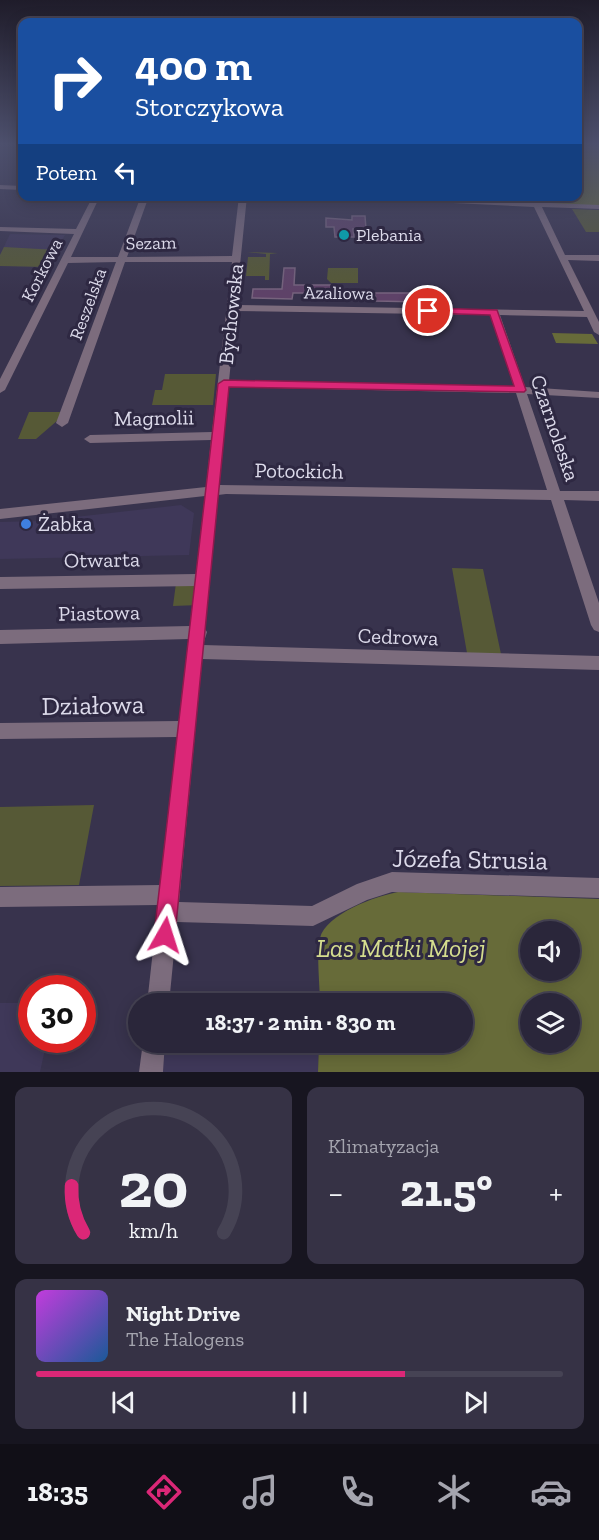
<!DOCTYPE html>
<html lang="pl">
<head>
<meta charset="utf-8">
<style>
	body { margin:0; font-family:"Zilla Slab",serif; background:#363245; color:#f1f3f6; height:100vh; display:flex; flex-direction:column; font-size:22px; white-space:nowrap }
	* { box-sizing:border-box; margin:0 }
	p { font-size:20px; color:#a5a5af }
	.icon { flex:none; width:33px; height:33px; fill:none; stroke:currentColor; stroke-width:2; stroke-linecap:round; stroke-linejoin:round }
	.map { position:relative; height:1072px; overflow:hidden }
	.details { display:flex; flex-direction:column; gap:15px; padding:15px; background:#171520; flex:1 }
	.details>* { flex:none }
	.banner { position:absolute; left:18px; top:18px; width:564px; height:183px; border-radius:12px; box-shadow:0 3px 15px #0003,0 0 0 2px #464354; background:#1a4fa0; color:#fff; overflow:hidden }
	.controls { position:absolute; left:520px; top:921px; display:grid; gap:12px }
	.controls a { display:grid; place-items:center; width:60px; height:60px; border-radius:50%; background:#2a263a; box-shadow:0 3px 15px #0003,0 0 0 2px #464354; font-size:30px }
	.speed { position:absolute; left:18px; top:975px; display:flex; gap:12px; font-size:30px; font-weight:700; text-align:center }
	.speed>* { display:grid; place-content:center; width:78px; height:78px; border-radius:50%; background:#2a263a; box-shadow:0 3px 15px #0003,0 0 0 2px #464354; line-height:1 }
	.speed .limit { border:9px solid #d22; background:#fff; color:#111 }
	.pin { position:absolute; display:grid; place-items:center; width:51px; height:51px; color:#fff; margin:-26px; border:3px solid #fff; border-radius:50%; box-shadow:0 2px 6px #0007 }
	.me { position:absolute; width:66px; margin:-33px; rotate:6deg; stroke-linejoin:round; filter:drop-shadow(0 0 4px #0008) }
	.turn { display:flex; align-items:center; gap:21px; height:126px; padding:0 18px; font-size:27px }
	.turn .icon { width:78px; height:78px; stroke-width:2.5 }
	.turn b { display:block; font-size:42px; line-height:51px }
	.then { display:flex; align-items:center; height:57px; padding:0 18px; background:#0003; gap:12px; font-size:22px }
	.big { font-size:45px; font-weight:700; line-height:1.1 }
	.details .widget { flex:1; display:flex; flex-direction:column; justify-content:center; gap:9px; min-width:0; padding:0 21px; border-radius:12px; background:#363245 }
	.details .dial { align-items:center; gap:0 }
	.dial svg { height:156px; overflow:visible; fill:none; stroke:#464354; stroke-width:7; stroke-linecap:round; text-anchor:middle }
	.dial text { fill:#f1f3f6; stroke:none }
	.song { display:flex; align-items:center; gap:18px }
	.cover { width:72px; height:72px; border-radius:9px; background:linear-gradient(135deg,hsl(290 70% 55%),hsl(210 70% 35%)) }
	.played { height:6px; border-radius:3px; background:linear-gradient(90deg,#db2777 70%,#464354 70%) }
	.keys { display:flex; justify-content:space-around; direction:ltr }
	.heat { display:flex; justify-content:space-between; align-items:center; font-size:33px; direction:ltr }
	.details .tiles { flex:1; display:grid; gap:15px; grid-template-columns:1fr 1fr }
	.widget:last-child { grid-column:span 2 }
	.trip { position:absolute; left:128px; top:993px; width:345px; height:60px; border-radius:30px; background:#2a263a; box-shadow:0 3px 15px #0003,0 0 0 2px #464354; font-weight:700; line-height:60px; text-align:center }
	.tabs { display:flex; height:96px; justify-content:space-around; align-items:center; background:#110f17; color:#a5a5af }
	.tabs .icon { width:42px; height:42px }
	.tabs .current { color:#db2777 }
	.tabs b { font-size:27px; color:#f1f3f6 }
	.map>svg:first-child { display:block }
	.built { fill:#3f3859 }
	.green { fill:#565936 }
	.forest { fill:#676b39; fill-rule:evenodd }
	.building { fill:#5e4268; stroke:#76637d; stroke-width:1.5 }
	.lines { fill:none; stroke-linecap:round; stroke-linejoin:round }
	.minor { fill:#7c6c7d; fill-rule:evenodd }
	.route { fill:#db2777; stroke:#8e194d; stroke-width:1.5 }
	.culture-dot { fill:#0f9aa8; stroke:#2e2842; stroke-width:2 }
	.shop-dot { fill:#3f7fe0; stroke:#2e2842; stroke-width:2 }
	.labels { text-anchor:middle; stroke-width:6; stroke-linejoin:round; paint-order:stroke }
	.far-poi-label { font-size:18px; fill:#dcdaea; stroke:#2e2842; text-anchor:start }
	.far-street-label { font-size:18px; fill:#dcdaea; stroke:#2e2842 }
	.street-label { font-size:21px; fill:#dcdaea; stroke:#2e2842 }
	.poi-label { font-size:21px; fill:#dcdaea; stroke:#2e2842; text-anchor:start }
	.near-street-label { font-size:26px; fill:#dcdaea; stroke:#2e2842 }
	.near-park-label { font-size:26px; font-style:italic; fill:#d5dd8e; stroke:#2e2842 }
</style>
</head>
<body>
<div class="map">
<svg width="599" height="1072" viewBox="0 0 599 1072">
	<rect width="100%" height="100%" fill="#38334d"/>
	<!-- built -->
	<path class="built" d="M10 234 65 235 47 267 0 266V255Z
		M181 505 194 513 189 555 0 559V522L40 521Z
		M0 1003H31L32 1040H47L40 1072H0Z
		M165 1043H319L318 1072H163Z"/>
	<!-- green -->
	<path class="green" d="M572 209 599 210V232H586Z
		M4 247 57 250 47 267 0 266V255Z
		M247 252 278 253 270 254 269 280H265V276H246L248 257H266V254Z
		M328 268H358V283H331L327 279Z
		M165 374H216L213 405H152L155 390H162Z
		M29 412H62L58 420 36 439H18Z
		M452 568 483 569 501 654 467 653Z
		M198 582 199 605 173 606 176 583Z
		M94 805 79 885 0 886V807Z"/>
	<!-- forest -->
	<path class="forest" d="M578 143H599V206L335 197 578 196Z
		M552 333 592 334 598 344 556 343Z
		M398 892 599 899V1072H318L319 1043 462 1042V1004L320 1003C320 987 316 951 320 938 326 914 376 896 398 892ZM531 932H570V970H531ZM531 1004H570V1042H531Z"/>
	<!-- building -->
	<path class="building" d="M352 216H365L366 229H353L354 237H335L334 227H326V218L352 220Z
		M284 268H295L294 285H332V293H293L292 299 252 298 253 289H282Z
		M375 293H420L422 302 376 301Z"/>
	<g class="lines">
		<!-- minor -->
		<path class="minor" d="M0 185 22 186V190L0 189Z
			M93 196H100L71 257H118L141 196H149L127 257 232 256 239 196H247L236 305 584 311 534 207 308 196H383L599 205V209L542 207 565 255H599V261L568 260 599 322V335L594 332 587 317 500 315 525 387 599 392V398L527 394 560 491H599V501L564 500 599 603V632L594 630 591 625 551 500 226 494 218 495 205 629 207 632 203 645 599 656V670L202 659 179 902 312 906 357 884 392 872 599 878V898L392 892 367 900 313 926 177 922 169 1004H147L158 905 0 907V887L161 885 177 737 0 739V723L179 721 189 639 0 644V630L190 626 195 586 0 589V577L196 574 205 496 0 519V509L206 487 211 440 90 443 84 439 90 435 212 432 232 262H125L68 423 62 427 56 423 116 262 68 263 5 390 0 393V379L74 234 0 231V227L76 229ZM236 311 490 315 514 386 229 381ZM228 387 516 393 547 490 219 485Z
			M143 1042H165L163 1072H139Z"/>
	</g>
	<!-- sky -->
	<linearGradient id="sky" x2="0" y2="1"><stop stop-color="#1f1c2a"/><stop offset="0.49" stop-color="#4d506d"/><stop offset="1" stop-color="#4d506d" stop-opacity="0"/></linearGradient>
	<rect width="599" height="293" fill="url(#sky)"/>
	<!-- route -->
	<path class="route" d="M428 308 497 310 526 390 524 392 229 387 175 935 172 942 165 945 157 942 154 935 218 384 224 380 514 386 490 315 425 313V309Z"/>
	<!-- markers -->
	<circle class="culture-dot" cx="344" cy="235" r="6"/>
	<circle class="shop-dot" cx="26" cy="524" r="6"/>
	<g class="labels">
		<!-- far-poi labels -->
		<g class="far-poi-label">
			<text x="356" y="241">Plebania</text>
		</g>
		<!-- far-street labels -->
		<g class="far-street-label">
			<text transform="translate(151 243) rotate(-1)" y="6">Sezam</text>
			<text transform="translate(42 270) rotate(-63)" y="6">Korkowa</text>
			<text transform="translate(339 293) rotate(1)" y="6">Azaliowa</text>
			<text transform="translate(88 304) rotate(-70)" y="6">Reszelska</text>
		</g>
		<!-- street labels -->
		<g class="street-label">
			<text transform="translate(231 314) rotate(-84)" y="7">Bychowska</text>
			<text transform="translate(154 418) rotate(-1)" y="7">Magnolii</text>
			<text transform="translate(555 428) rotate(71)" y="7">Czarnoleska</text>
			<text transform="translate(299 471) rotate(1)" y="7">Potockich</text>
			<text transform="translate(102 560) rotate(-1)" y="7">Otwarta</text>
			<text transform="translate(99 613) rotate(-1)" y="7">Piastowa</text>
			<text transform="translate(398 637) rotate(2)" y="7">Cedrowa</text>
		</g>
		<!-- poi labels -->
		<g class="poi-label">
			<text x="38" y="531">Żabka</text>
		</g>
		<!-- near-street labels -->
		<g class="near-street-label">
			<text transform="translate(93 705) rotate(-1)" y="9">Działowa</text>
			<text transform="translate(470 859) rotate(1)" y="9">Józefa Strusia</text>
		</g>
		<!-- near-park labels -->
		<g class="near-park-label">
			<text x="401" y="957">Las Matki Mojej</text>
		</g>
	</g>
</svg>
<div class="controls">
<a><svg class="icon" aria-label="sound" viewBox="0 0 24 24"><path d="M4 9h4l5-4v14l-5-4H4zM17 9q2 3 0 6"/></svg></a>
<a><svg class="icon" aria-label="layers" viewBox="0 0 24 24"><path d="M12 4l9 5-9 5-9-5zM3 14l9 5 9-5"/></svg></a>
</div>
<div class="speed"><div class="limit">30</div></div>
<div class="pin" style="left:428px;top:311px;background:#d93025"><svg class="icon" aria-label="arrive" viewBox="0 0 24 24"><path d="M6 21V4h12l-3 4 3 4H6"/></svg></div>
<svg class="me" style="left:165px;top:935px" viewBox="-20 -20 40 40"><path d="M0-17L14 15 0 8-14 15z" fill="#db2777" stroke="#fff" stroke-width="4"/></svg>
<div class="trip">18:37 · 2 min · 830 m</div>
<div class="banner">
<div class="turn"><svg class="icon" aria-label="right" viewBox="0 0 24 24"><path d="M7 20v-9h11M14 6l5 5-5 5"/></svg><div><b>400 m</b>Storczykowa</div></div>
<div class="then">Potem<svg class="icon" aria-label="left" viewBox="0 0 24 24"><path d="M17 20v-9H6M10 6l-5 5 5 5"/></svg></div>
</div>
</div>
<section class="details">
<div class="tiles">
<div class="widget dial"><svg viewBox="0 0 100 80">
<path d="M14 69A42 42 0 1 1 86 69"/>
<path d="M14 69A42 42 0 0 1 8 45" stroke="#db2777"/>
<text x="50" y="56" font-size="32" font-weight="700">20</text>
<text x="50" y="72" font-size="11">km/h</text>
</svg></div>
<div class="widget"><p>Klimatyzacja</p>
<div class="heat"><a>−</a><b class="big">21.5°</b><a>+</a></div>
</div>
<div class="widget">
<div class="song"><i class="cover"></i><div><b>Night Drive</b><p>The Halogens</p></div></div>
<div class="played"></div>
<div class="keys"><svg class="icon" aria-label="previous" viewBox="0 0 24 24"><path d="M18 5L8 12l10 7zM5 5v14"/></svg><svg class="icon" aria-label="pause" viewBox="0 0 24 24"><path d="M8 5v14M16 5v14"/></svg><svg class="icon" aria-label="next" viewBox="0 0 24 24"><path d="M6 5l10 7-10 7zM19 5v14"/></svg></div>
</div>
</div>
</section>
<nav class="tabs">
<b>18:35</b>
<svg class="icon current" aria-label="directions" viewBox="0 0 24 24"><path d="M12 3l9 9-9 9-9-9zM9 14v-3h6M13 9l2 2-2 2"/></svg>
<svg class="icon" aria-label="music" viewBox="0 0 24 24"><path d="M9 18V5l10-2v13"/><circle cx="6" cy="18" r="3"/><circle cx="16" cy="16" r="3"/></svg>
<svg class="icon" aria-label="phone" viewBox="0 0 24 24"><path d="M5 4h4l2 5-3 2q2 4 5 5l2-3 5 2v4C11 20 4 13 5 4z"/></svg>
<svg class="icon" aria-label="climate" viewBox="0 0 24 24"><path d="M12 3v18M4 7l16 10M4 17L20 7"/></svg>
<svg class="icon" aria-label="car" viewBox="0 0 24 24"><path d="M5 17H2v-5l4-1 3-4h7l3 4 3 1v5h-3M9 17h6M6 11h13"/><circle cx="7" cy="17" r="2"/><circle cx="17" cy="17" r="2"/></svg>
</nav>
</body>
</html>
